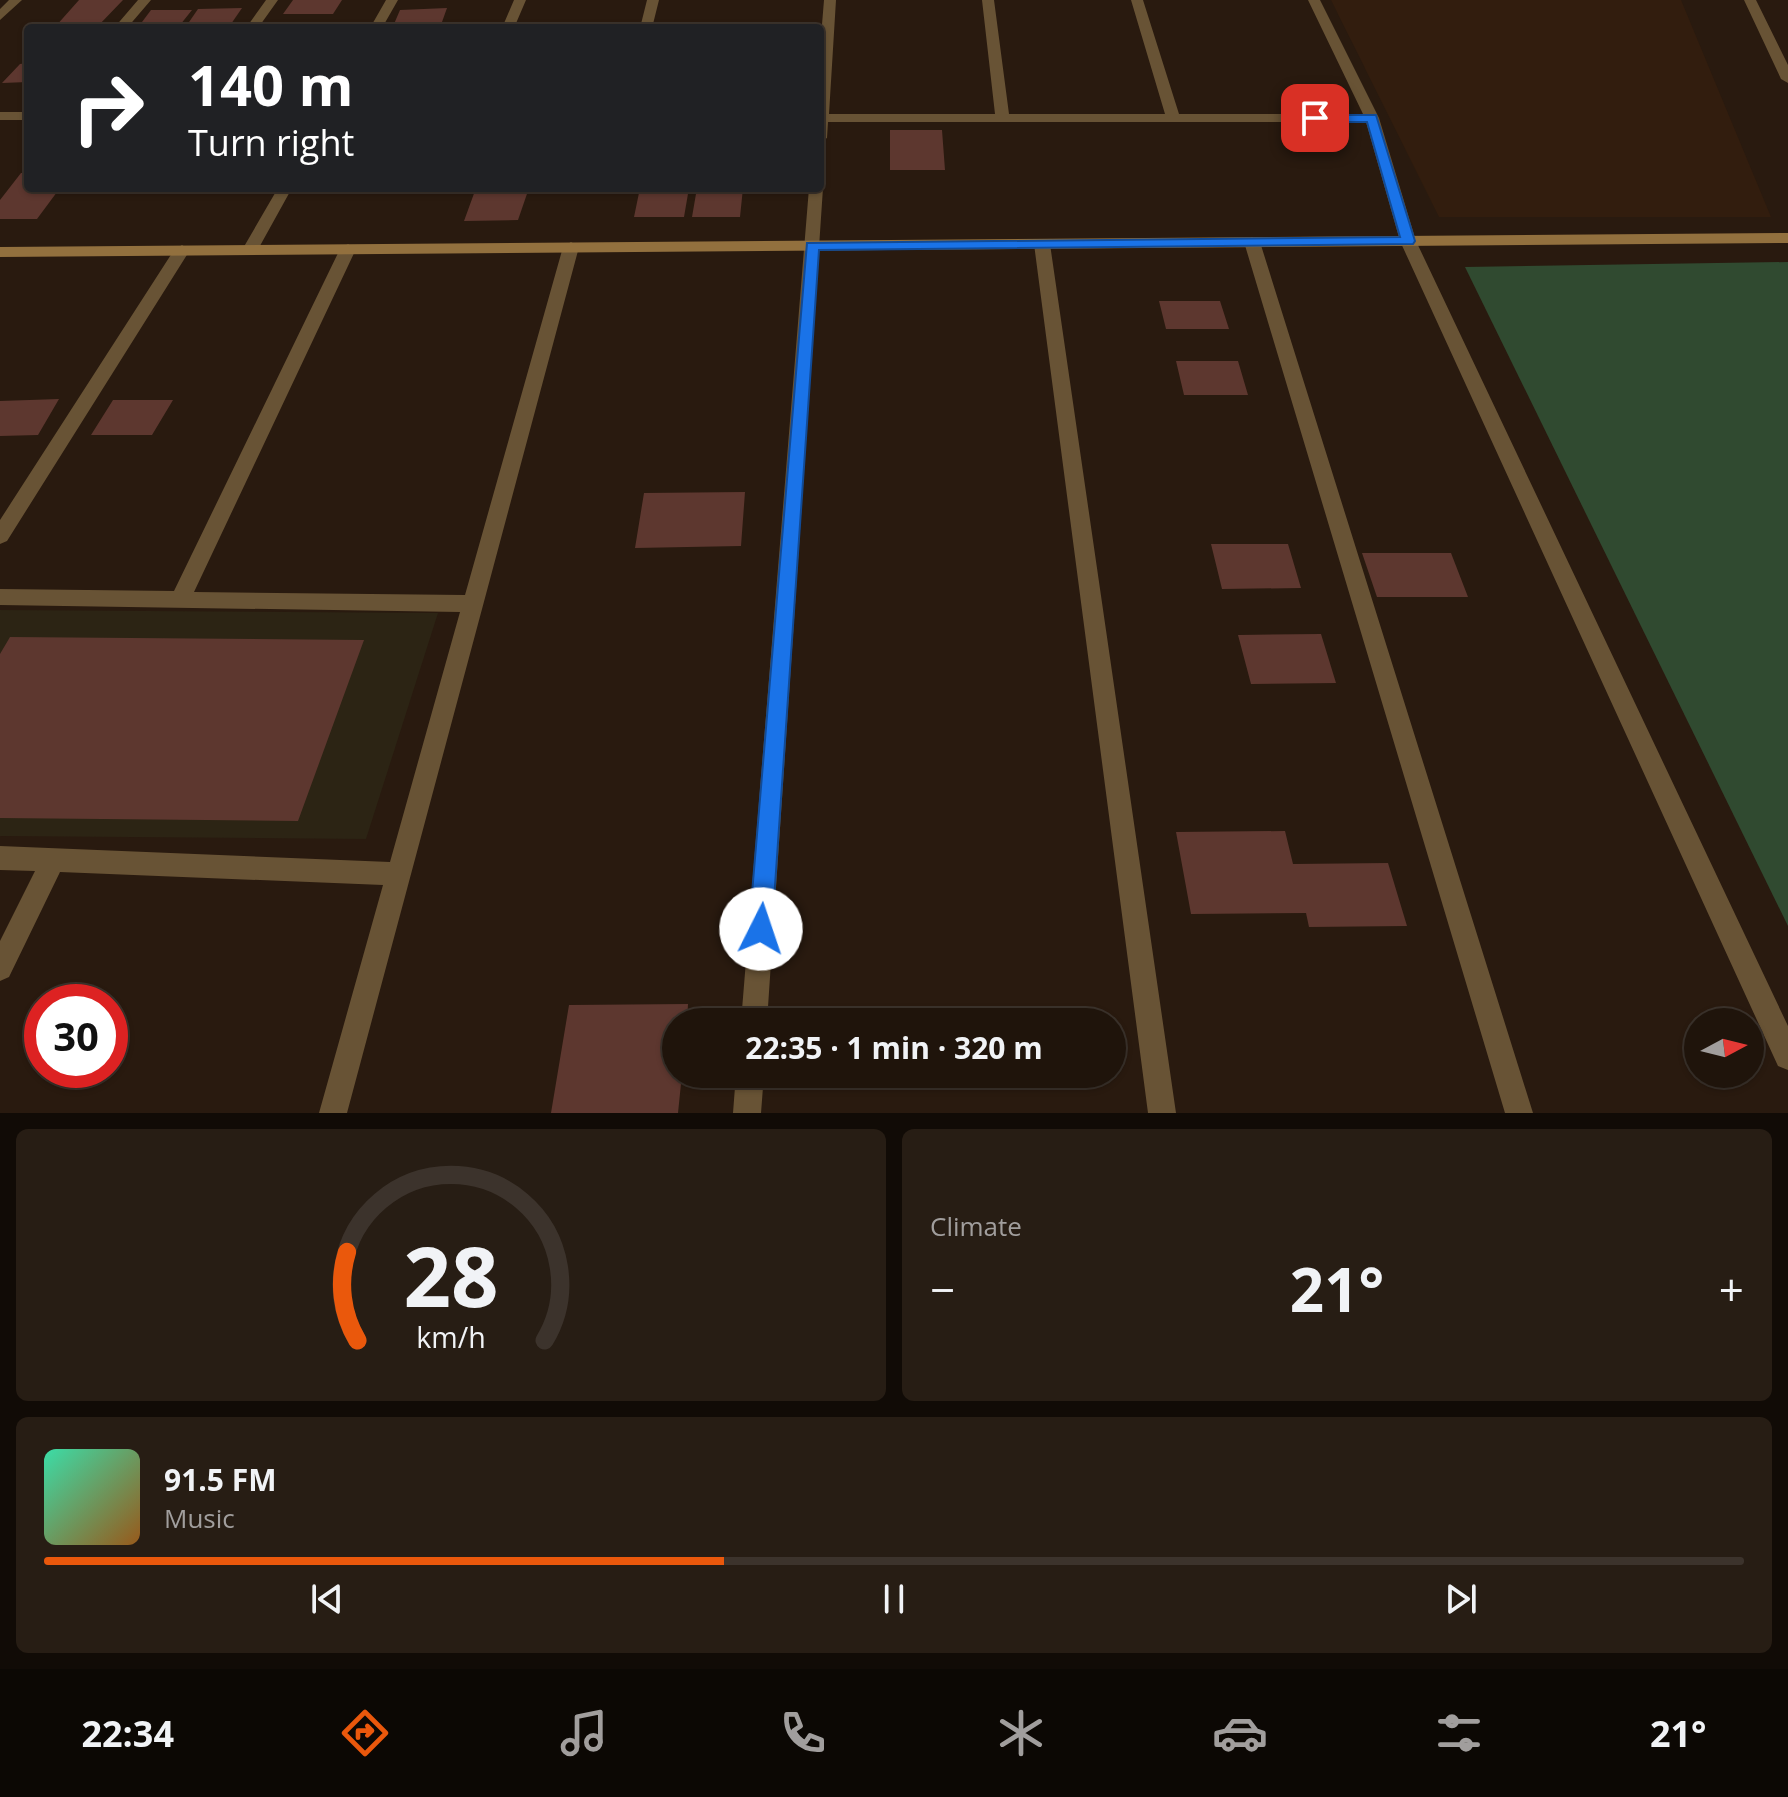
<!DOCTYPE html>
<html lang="en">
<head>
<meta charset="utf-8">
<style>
	body { margin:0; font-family:"Open Sans",sans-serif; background:#271d14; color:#f1f3f6; height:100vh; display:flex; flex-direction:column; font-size:30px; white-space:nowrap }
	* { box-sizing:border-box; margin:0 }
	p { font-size:26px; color:#a19e9d }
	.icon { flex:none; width:44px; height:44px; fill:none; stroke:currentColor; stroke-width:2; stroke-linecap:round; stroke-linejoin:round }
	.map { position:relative; height:1113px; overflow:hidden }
	.sheet { display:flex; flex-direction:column; gap:16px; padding:16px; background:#110b06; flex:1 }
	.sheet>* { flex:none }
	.top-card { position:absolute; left:24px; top:24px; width:800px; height:168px; border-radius:8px; box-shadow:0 2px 6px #0004,0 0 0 2px #3c332c; background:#202124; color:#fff; overflow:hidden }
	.needle { width:52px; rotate:83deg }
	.fabs { position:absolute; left:1684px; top:1008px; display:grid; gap:16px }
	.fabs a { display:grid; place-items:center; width:80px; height:80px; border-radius:50%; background:#1f140b; box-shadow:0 2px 6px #0004,0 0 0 2px #3c332c; font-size:40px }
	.speed { position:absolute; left:24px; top:984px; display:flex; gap:16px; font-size:40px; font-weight:700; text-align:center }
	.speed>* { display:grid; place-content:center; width:104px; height:104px; border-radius:50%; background:#1f140b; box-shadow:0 2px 6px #0004,0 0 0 2px #3c332c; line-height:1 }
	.speed .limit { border:12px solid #d22; background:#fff; color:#111 }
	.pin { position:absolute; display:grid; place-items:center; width:68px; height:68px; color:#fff; margin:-34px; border-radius:16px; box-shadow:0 4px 12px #0006 }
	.me { position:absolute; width:88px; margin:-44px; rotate:4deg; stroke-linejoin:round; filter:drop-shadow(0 0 6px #0008) }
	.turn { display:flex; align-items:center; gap:28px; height:168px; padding:0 32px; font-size:36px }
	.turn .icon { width:104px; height:104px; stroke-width:2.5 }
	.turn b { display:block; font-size:56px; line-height:68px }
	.big { font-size:60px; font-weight:700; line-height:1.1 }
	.sheet .widget { flex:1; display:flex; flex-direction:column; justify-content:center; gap:12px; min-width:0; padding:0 28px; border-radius:12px; background:#271d14 }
	.sheet .dial { align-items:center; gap:0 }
	.dial svg { height:208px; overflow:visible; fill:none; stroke:#3c332c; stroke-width:7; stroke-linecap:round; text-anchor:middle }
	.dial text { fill:#f1f3f6; stroke:none }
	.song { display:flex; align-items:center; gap:24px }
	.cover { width:96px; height:96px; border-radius:12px; background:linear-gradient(135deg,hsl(160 70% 55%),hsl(30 70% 35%)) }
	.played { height:8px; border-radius:4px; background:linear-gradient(90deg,#ea580c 40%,#3c332c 40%) }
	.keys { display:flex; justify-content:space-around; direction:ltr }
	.heat { display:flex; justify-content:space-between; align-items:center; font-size:44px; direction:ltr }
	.sheet .tiles { flex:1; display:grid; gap:16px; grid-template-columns:1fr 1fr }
	.widget:last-child { grid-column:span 2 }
	.trip { position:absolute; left:662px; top:1008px; width:464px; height:80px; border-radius:40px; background:#1f140b; box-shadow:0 2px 6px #0004,0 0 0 2px #3c332c; font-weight:700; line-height:80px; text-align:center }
	.menu { display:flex; height:128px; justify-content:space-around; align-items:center; background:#0c0804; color:#a19e9d }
	.menu .icon { width:56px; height:56px }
	.menu .active { color:#ea580c }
	.menu b { font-size:36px; color:#f1f3f6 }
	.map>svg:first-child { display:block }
	.commercial { fill:#2c2414 }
	.built { fill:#321d0e }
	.green { fill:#304a30 }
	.building { fill:#5d372f }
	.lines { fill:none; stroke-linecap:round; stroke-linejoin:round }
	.street { fill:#685335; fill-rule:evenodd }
	.secondary { fill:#92703e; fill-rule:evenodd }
	.route { fill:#1a73e8; stroke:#114b97; stroke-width:2 }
</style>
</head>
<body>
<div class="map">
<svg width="1788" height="1113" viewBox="0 0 1788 1113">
	<rect width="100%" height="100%" fill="#291a0f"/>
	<!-- commercial -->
	<path class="commercial" d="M0 610 438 613 366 839 0 836Z"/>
	<!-- built -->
	<path class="built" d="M1331 0H1681L1771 217H1439Z"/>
	<!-- green -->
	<path class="green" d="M1788 262V926L1465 267Z"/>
	<!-- building -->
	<path class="building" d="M79 0H123L98 26 55 27Z
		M293 0H342L333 14H283Z
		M242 8 231 24 187 25 198 9Z
		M447 8 442 22 394 24 400 10Z
		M151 10H192L180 25 139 26Z
		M28 63V82L2 83 20 64Z
		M890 130H942L945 170H890Z
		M21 173H28V188H60L37 219H0V200Z
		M476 188H529L518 220 464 221Z
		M640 188H689L684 217H634Z
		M697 188H743L740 217H692Z
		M1159 301H1220L1229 329H1166Z
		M1176 361H1238L1248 395H1184Z
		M59 399 38 435 0 436V401Z
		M113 400H173L152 435H91Z
		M745 492 741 546 635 548 644 493Z
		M1211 544H1288L1301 588 1222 589Z
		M1362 553H1451L1468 597H1377Z
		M1321 634 1336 683 1251 684 1238 635Z
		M10 637 364 640 298 821 0 818V654Z
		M1285 831 1293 864 1388 863 1407 926 1309 927 1306 913 1191 914 1176 832Z
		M688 1004 687 1022H676V1074H682L678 1113H551L569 1005Z"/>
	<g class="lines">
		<!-- street -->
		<path class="street" d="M9 0H22L0 20V9Z
			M138 0H151L127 28H114Z
			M266 0H278L258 28H246Z
			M386 0H398L382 28H370Z
			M514 0H526L514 28H502Z
			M647 0H659L652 28H640Z
			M824 0H836L829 114H995L982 0H994L1009 114H1165L1131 0H1143L1179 114H1363L1308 0H1320L1379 118 1416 241 1788 1026V1070L1778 1066 1400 241 1366 122H828L827 138 820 142V49Z
			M1744 0H1756L1788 65V83L1781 79Z
			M0 112H28V120H0Z
			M820 185 823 188 767 1022H741L809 188H820Z
			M278 188H292L256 253H244L242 250Z
			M1252 237 1260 242 1533 1113H1505L1244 242Z
			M1042 239 1050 244 1176 1113H1148L1034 244Z
			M571 242 579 247 347 1113H319L383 885 60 872 9 977 0 981V941L35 871 0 870V846L390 862 460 612 0 605V589L174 591 340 249 348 244 356 249 194 592 465 595 563 247Z
			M182 245 190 250 7 541 0 544V520L174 250Z
			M736 1074H764L761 1113H733Z"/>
		<!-- secondary -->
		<path class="secondary" d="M1788 233V243L0 257V247Z"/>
	</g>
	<!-- route -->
	<path class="route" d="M1376 115 1415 241 1413 244 819 250 772 929 769 937 761 940 752 937 749 929 807 243 1400 237 1367 122H1315L1309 118 1315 115Z"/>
</svg>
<div class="fabs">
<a><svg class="needle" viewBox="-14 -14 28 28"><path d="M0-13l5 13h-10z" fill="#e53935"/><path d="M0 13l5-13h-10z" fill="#a19e9d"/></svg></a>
</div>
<div class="speed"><div class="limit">30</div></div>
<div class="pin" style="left:1315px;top:118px;background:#d93025"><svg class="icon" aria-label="arrive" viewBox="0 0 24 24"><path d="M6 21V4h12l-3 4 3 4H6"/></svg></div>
<svg class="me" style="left:761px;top:929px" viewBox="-20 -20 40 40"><circle r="19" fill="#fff"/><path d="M0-13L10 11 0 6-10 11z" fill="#1a73e8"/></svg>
<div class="trip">22:35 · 1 min · 320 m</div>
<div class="top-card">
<div class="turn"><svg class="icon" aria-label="right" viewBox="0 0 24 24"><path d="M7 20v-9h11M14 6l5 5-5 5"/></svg><div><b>140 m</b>Turn right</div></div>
</div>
</div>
<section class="sheet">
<div class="tiles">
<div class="widget dial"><svg viewBox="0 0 100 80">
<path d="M14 69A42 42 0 1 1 86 69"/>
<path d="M14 69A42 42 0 0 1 10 35" stroke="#ea580c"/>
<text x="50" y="56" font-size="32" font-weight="700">28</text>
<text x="50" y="72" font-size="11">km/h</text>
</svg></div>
<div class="widget"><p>Climate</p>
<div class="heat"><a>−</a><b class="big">21°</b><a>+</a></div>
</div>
<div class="widget">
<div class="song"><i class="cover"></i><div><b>91.5 FM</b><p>Music</p></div></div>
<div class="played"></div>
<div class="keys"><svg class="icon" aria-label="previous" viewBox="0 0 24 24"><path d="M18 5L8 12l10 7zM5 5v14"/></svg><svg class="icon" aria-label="pause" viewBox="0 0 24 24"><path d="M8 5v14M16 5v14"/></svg><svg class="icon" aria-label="next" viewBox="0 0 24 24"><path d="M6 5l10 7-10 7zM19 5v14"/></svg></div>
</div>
</div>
</section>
<nav class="menu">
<b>22:34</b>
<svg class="icon active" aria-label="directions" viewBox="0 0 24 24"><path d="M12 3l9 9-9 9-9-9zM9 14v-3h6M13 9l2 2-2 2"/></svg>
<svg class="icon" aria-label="music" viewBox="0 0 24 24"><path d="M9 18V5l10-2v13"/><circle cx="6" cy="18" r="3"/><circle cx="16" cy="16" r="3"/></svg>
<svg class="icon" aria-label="phone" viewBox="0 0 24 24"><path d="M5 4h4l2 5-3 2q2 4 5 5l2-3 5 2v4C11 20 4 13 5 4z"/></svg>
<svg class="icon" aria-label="climate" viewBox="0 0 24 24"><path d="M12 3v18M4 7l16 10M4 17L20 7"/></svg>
<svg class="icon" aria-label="car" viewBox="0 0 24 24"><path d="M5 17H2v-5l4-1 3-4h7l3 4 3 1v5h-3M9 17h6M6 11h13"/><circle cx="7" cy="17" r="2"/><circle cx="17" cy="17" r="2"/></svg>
<svg class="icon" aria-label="filters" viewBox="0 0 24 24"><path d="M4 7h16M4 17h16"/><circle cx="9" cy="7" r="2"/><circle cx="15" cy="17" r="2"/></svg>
<b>21°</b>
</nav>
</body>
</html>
